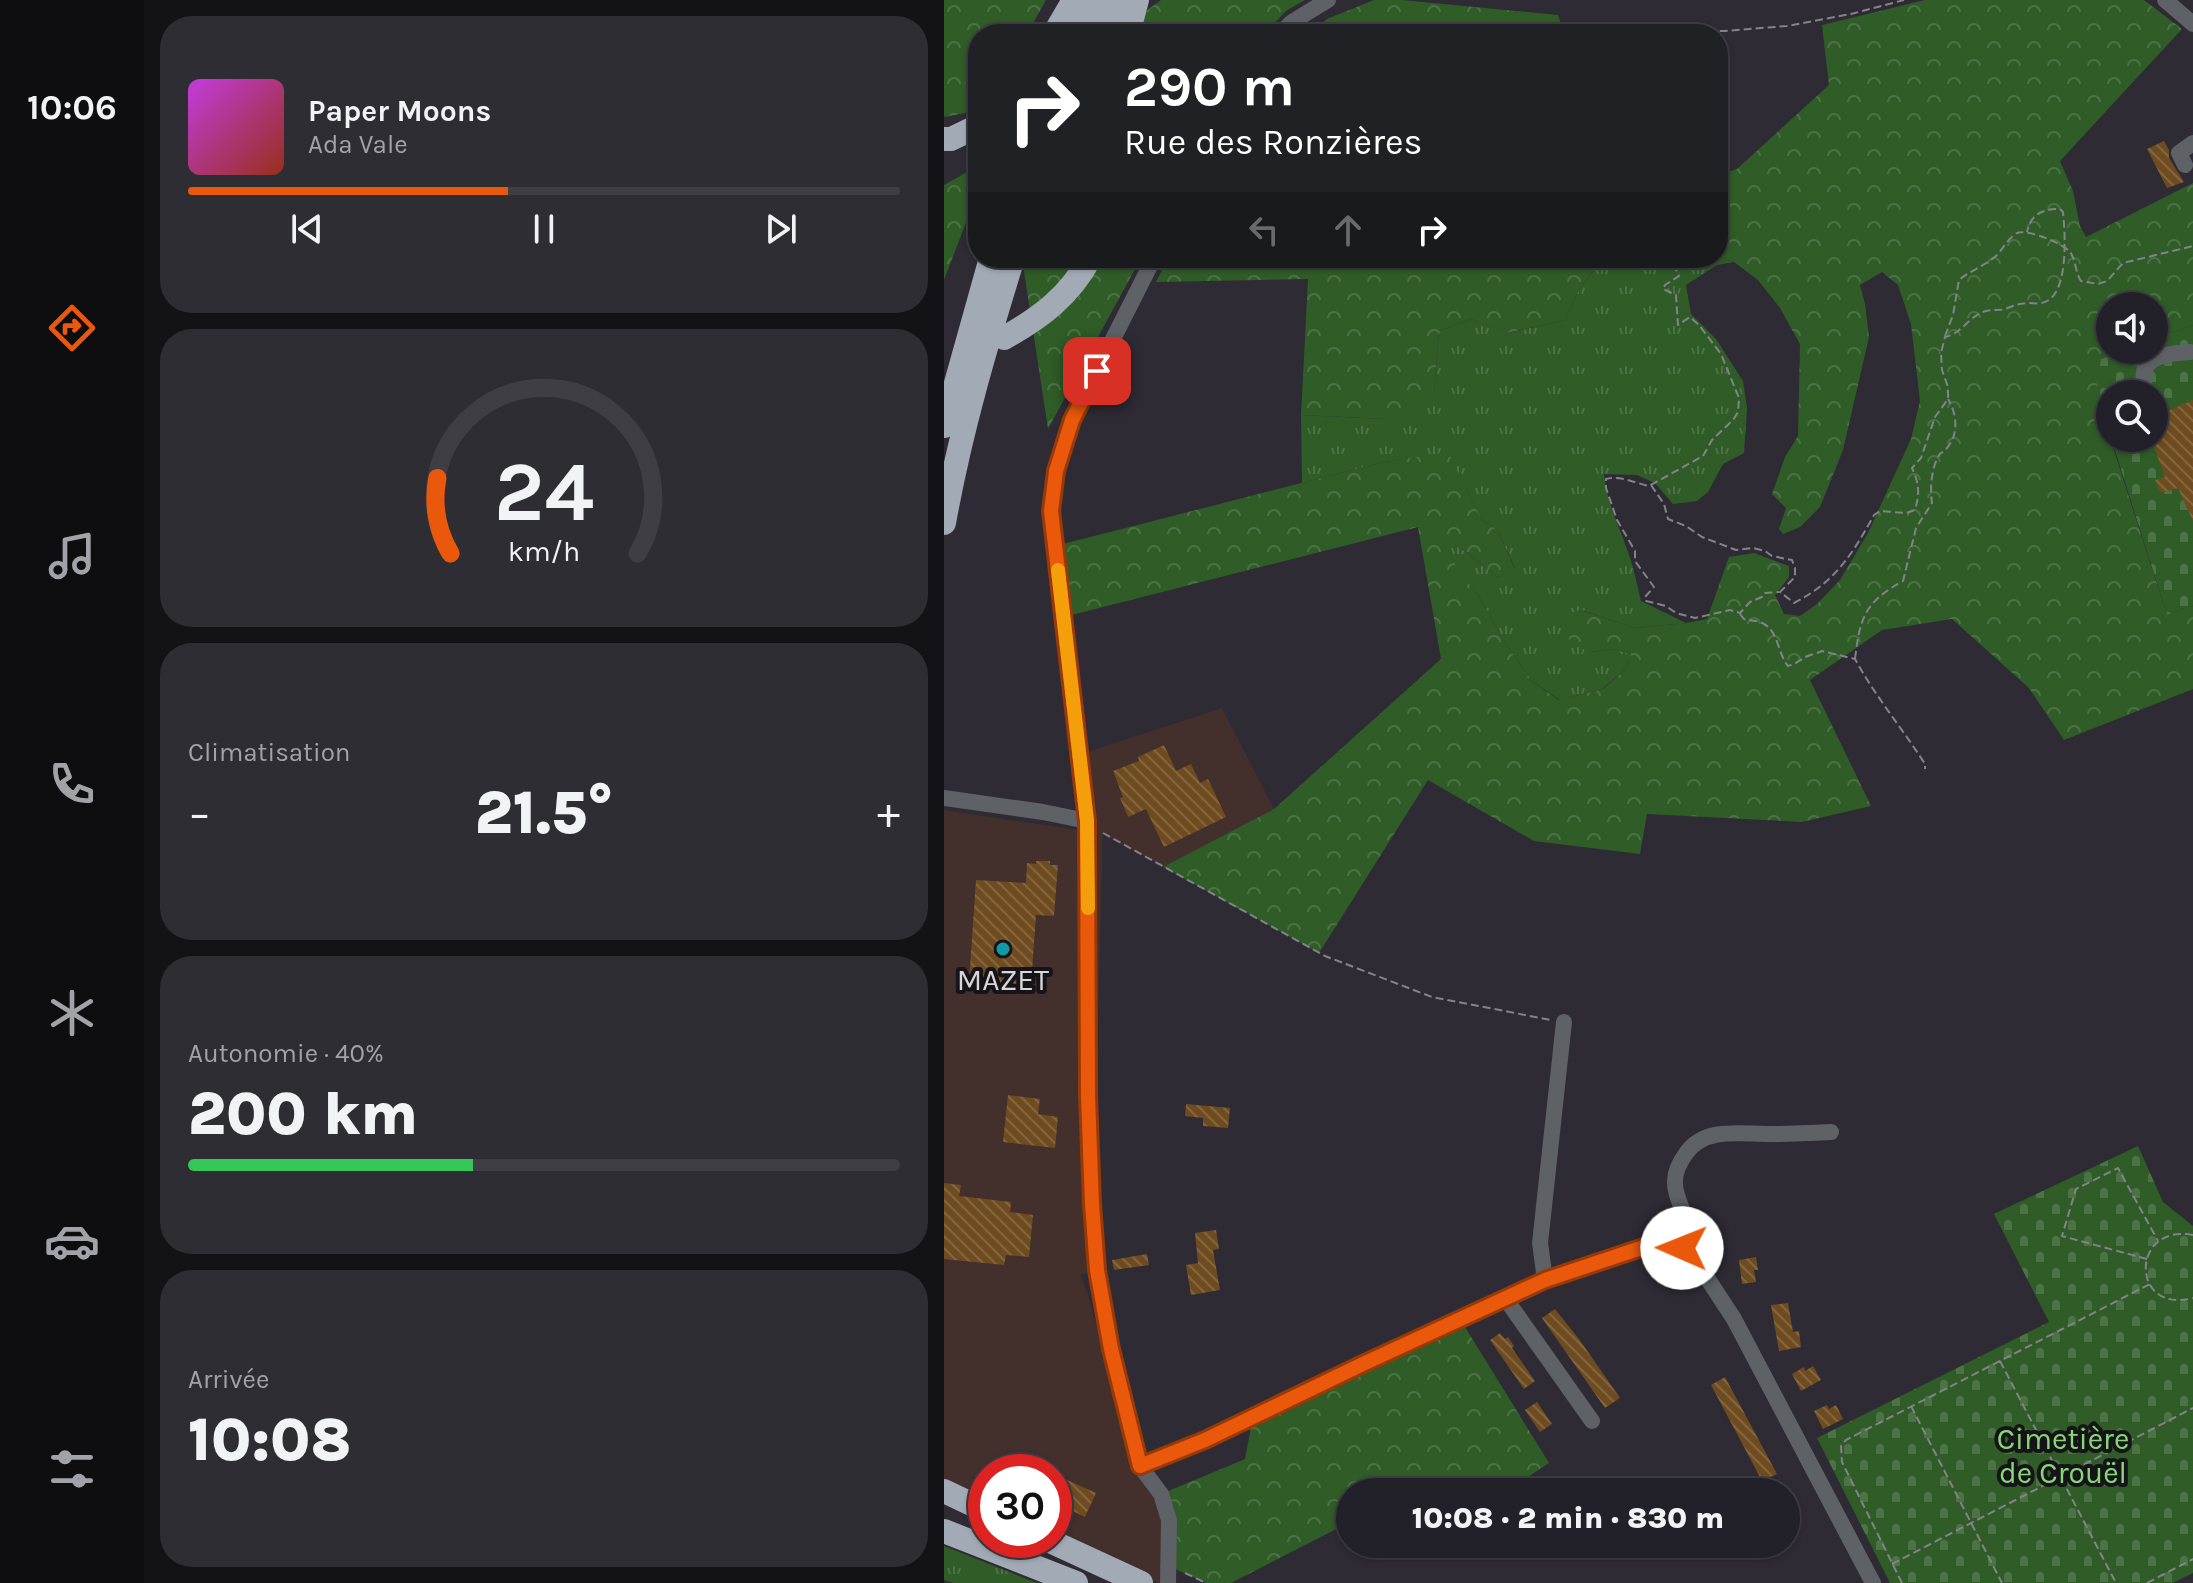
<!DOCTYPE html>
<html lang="fr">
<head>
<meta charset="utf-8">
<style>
	body { margin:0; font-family:Karla,sans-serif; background:#2e2d34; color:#f1f3f6; height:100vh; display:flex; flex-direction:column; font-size:30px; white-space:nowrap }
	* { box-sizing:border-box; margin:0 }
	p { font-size:26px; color:#a2a3a8 }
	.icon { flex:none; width:44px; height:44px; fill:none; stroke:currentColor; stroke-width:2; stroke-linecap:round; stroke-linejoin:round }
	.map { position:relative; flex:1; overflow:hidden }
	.panel { display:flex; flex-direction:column; gap:16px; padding:16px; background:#131216; width:800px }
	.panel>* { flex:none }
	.top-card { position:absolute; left:24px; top:24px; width:760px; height:244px; border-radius:32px; box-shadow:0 2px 6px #0004,0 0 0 2px #3f3e45; background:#202124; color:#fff; overflow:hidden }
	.buttons { position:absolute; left:1152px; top:292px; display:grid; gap:16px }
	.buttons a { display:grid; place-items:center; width:72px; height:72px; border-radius:50%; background:#222028; box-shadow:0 2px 6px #0004,0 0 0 2px #3f3e45; font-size:40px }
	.speed { position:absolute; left:24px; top:1454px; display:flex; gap:16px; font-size:40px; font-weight:700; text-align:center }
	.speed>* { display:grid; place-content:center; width:104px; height:104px; border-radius:50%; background:#222028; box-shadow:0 2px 6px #0004,0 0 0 2px #3f3e45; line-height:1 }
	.speed .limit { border:12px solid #d22; background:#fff; color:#111 }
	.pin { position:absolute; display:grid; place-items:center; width:68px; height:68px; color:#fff; margin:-34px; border-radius:16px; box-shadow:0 4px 12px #0006 }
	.me { position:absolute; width:88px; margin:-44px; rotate:271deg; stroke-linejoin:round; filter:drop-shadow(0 0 6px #0008) }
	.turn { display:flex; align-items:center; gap:28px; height:168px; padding:0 24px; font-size:36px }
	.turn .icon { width:104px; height:104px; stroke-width:2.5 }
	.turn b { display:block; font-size:56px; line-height:68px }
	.lanes { display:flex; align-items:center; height:76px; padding:0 24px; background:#0003; justify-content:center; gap:40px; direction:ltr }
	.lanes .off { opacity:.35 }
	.big { font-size:60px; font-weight:800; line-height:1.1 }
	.panel .widget { flex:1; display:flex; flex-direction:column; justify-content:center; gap:12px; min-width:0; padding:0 28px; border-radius:32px; background:#2e2d34 }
	.panel .dial { align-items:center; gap:0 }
	.dial svg { height:208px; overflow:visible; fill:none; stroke:#3f3e45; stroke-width:7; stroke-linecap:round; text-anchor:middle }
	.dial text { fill:#f1f3f6; stroke:none }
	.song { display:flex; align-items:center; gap:24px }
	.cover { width:96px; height:96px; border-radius:12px; background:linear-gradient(135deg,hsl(290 70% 55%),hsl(10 70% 35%)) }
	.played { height:8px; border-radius:4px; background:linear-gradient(90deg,#ea580c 45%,#3f3e45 45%) }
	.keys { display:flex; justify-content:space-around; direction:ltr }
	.heat { display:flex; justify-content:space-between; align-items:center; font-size:44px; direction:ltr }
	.charge { height:12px; border-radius:6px; background:linear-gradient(90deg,#34c759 40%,#3f3e45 0) }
	.trip { position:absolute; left:392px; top:1478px; width:464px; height:80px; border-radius:40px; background:#222028; box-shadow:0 2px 6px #0004,0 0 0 2px #3f3e45; font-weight:800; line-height:80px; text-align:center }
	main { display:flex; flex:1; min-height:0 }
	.tabs { display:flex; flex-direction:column; width:144px; justify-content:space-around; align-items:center; background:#0e0d10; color:#a2a3a8 }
	.tabs .icon { width:56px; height:56px }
	.tabs .current { color:#ea580c }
	.tabs b { font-size:36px; color:#f1f3f6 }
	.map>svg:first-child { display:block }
	.industrial { fill:#432f2b }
	.grass { fill:url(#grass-tufts) }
	.forest { fill:url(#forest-crowns) }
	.cemetery { fill:url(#cemetery-stones) }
	.building { fill:url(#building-back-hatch) }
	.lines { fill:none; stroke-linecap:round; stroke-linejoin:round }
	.path { stroke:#84828a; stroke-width:2; stroke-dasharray:8 4; stroke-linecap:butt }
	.minor { stroke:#5e6266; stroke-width:16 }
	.highway { stroke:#a2aab5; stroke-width:24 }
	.route-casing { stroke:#983908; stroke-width:20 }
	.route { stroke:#ea580c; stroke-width:14 }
	.slow { stroke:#f59e0b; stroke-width:14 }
	.culture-dot { fill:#0f9aa8; stroke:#161419; stroke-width:3 }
	.labels { text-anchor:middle; stroke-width:8; stroke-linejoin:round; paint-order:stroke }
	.poi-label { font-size:30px; fill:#d8d6dc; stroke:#161419 }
	.park-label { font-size:30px; fill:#84d976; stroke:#161419 }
</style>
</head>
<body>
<main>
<nav class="tabs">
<b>10:06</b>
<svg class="icon current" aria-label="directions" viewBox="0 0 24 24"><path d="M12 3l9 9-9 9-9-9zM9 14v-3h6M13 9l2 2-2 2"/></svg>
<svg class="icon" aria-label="music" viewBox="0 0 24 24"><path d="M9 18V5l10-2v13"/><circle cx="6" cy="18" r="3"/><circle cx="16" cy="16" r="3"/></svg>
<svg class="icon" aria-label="phone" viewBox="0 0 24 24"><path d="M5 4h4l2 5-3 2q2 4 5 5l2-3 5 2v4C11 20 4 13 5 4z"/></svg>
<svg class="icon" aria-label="climate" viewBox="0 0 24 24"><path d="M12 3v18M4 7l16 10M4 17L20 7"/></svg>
<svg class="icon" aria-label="car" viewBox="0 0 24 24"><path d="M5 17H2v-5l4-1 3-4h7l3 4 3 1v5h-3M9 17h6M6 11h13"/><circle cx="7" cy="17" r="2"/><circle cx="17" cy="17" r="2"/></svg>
<svg class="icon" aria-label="filters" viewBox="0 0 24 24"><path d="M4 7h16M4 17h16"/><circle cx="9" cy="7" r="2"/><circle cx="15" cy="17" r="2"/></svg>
</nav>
<section class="panel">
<div class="widget">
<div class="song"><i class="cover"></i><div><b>Paper Moons</b><p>Ada Vale</p></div></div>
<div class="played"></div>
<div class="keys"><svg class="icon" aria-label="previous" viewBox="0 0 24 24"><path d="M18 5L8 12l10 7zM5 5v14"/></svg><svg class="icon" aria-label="pause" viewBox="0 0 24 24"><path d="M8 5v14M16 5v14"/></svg><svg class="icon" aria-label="next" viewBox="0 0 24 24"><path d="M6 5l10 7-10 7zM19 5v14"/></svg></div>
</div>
<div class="widget dial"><svg viewBox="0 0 100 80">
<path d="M14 69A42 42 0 1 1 86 69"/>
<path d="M14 69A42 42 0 0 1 9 40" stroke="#ea580c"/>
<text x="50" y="56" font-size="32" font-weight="700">24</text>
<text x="50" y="72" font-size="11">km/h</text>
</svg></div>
<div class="widget"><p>Climatisation</p>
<div class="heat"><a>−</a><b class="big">21.5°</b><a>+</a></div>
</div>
<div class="widget"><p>Autonomie · 40%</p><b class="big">200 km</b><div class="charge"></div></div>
<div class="widget"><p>Arrivée</p><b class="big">10:08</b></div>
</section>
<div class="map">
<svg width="1249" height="1583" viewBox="0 0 1249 1583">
	<defs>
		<pattern id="grass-tufts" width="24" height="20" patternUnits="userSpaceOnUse" patternTransform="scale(2)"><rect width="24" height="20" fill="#2f5c27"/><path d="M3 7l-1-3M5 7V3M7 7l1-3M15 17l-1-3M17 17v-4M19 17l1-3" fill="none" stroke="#4c7346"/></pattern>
		<pattern id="forest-crowns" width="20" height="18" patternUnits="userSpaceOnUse" patternTransform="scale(2)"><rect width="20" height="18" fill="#2f5c27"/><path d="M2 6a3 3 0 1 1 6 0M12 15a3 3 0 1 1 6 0" fill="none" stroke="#4c7346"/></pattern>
		<pattern id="cemetery-stones" width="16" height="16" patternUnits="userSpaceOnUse" patternTransform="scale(2)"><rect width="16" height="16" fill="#2f5c27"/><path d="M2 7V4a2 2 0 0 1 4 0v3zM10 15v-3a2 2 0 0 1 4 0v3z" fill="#4c7346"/></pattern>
		<pattern id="building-back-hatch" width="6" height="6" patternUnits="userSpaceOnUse" patternTransform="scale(2)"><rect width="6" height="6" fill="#6f4c20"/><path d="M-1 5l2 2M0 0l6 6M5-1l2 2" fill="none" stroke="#836540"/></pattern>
	</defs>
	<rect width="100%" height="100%" fill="#2e2b35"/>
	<!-- industrial -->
	<path class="industrial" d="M278 708 330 809 219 867 159 834 152 1096 156 1205 161 1265 153 1270 136 1275 145 1297 189 1468 212 1498 221 1522 218 1583H214L110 1536V1472H42V1504L0 1485V810L141 831 134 755Z"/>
	<!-- grass -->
	<path class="grass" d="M774 256 790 262 773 265 742 285 747 314 772 339 799 381 803 408 800 453 779 464 764 492 753 501 729 504 711 483 693 475 660 474C664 507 674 523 684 552 690 568 693 585 697 601L742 623 691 628 637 610 646 652 670 649 687 654 683 668 658 689 616 700 588 681 561 643 534 595 514 572 500 538 525 554 553 577 571 568 553 530 538 520 504 453 440 462 358 483 357 415 441 419 490 392 495 331 527 319 564 333 621 320 635 289 660 258H774Z
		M0 1546 93 1583H9L0 1580Z"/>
	<!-- forest -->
	<path class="forest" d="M0 0H102L83 34H34V99L21 113 0 117Z
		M217 0H361L342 11 321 34H184L186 23Z
		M430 0H458L614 15 620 34H367L383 19Z
		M981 0H1200L1238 29 1116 161 1129 191 1136 226 1142 237 1249 183V325L1210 340V306H1166V350H1182L1157 359 1166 438 1223 615 1249 605V689L1120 740 1085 688 1008 619 938 630 866 680 927 806 858 822 703 814 696 854 590 841 484 780 375 953 219 867 330 809 497 659 474 527 120 617 111 546 440 462 504 452 538 520 553 530 571 569 553 577 525 554 501 539 514 571 534 595 561 643 588 681 615 700 659 689 683 668 687 654 670 649 646 652 627 644 616 616 636 610 691 628 742 623 763 619 785 557 810 553 845 566V577L831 595 840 614 856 616 873 604 896 580 924 533 967 439 976 401 967 324 954 285 938 272 916 285 921 304 925 337 899 450 876 507 856 527 839 534 835 529 842 508 828 494 841 457 854 436 856 344 836 308 814 280 790 262 774 256V176L793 169 885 85 878 25Z
		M34 166V191L0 280V185Z
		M78 258H197L104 429Z
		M224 258H660L635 289 621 320 563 333 527 319 495 331 490 392 480 410 441 419 357 415 364 279 212 282Z
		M516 1319 605 1463 561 1492H406V1522L287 1583H262L225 1566 217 1494 301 1459 309 1417Z"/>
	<!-- cemetery -->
	<path class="cemetery" d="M1249 325V605L1223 615 1167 438H1210V394H1166V436L1152 392 1157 359 1182 350H1210V340Z
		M1194 1146 1219 1202 1249 1226V1573L1229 1583H946L873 1438 1105 1322 1050 1214Z"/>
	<!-- building -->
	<path class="building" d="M1220 141 1225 150V158L1240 182 1223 188 1203 149Z
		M1249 400V521L1234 488 1217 493 1211 480 1221 477 1207 438H1210V417Z
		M220 745 232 771 247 764 256 783 264 779 282 817 220 847 202 809 184 817 176 798 179 797 169 771 195 761 194 757Z
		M92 861H106V865H114L110 916 92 915 87 986 25 982 32 880 82 883 83 863 92 864Z
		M64 1095 96 1099 94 1114 114 1117 111 1148 59 1142Z
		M242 1104 286 1108 284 1128 259 1126V1118L241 1116Z
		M0 1183 17 1185 15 1196 67 1202 66 1212 89 1215 85 1257 62 1255 60 1265 0 1259Z
		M272 1230 275 1249 269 1250 276 1290 247 1295 242 1265 254 1263 251 1233Z
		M203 1254 205 1265 170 1270 168 1260Z
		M812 1257 814 1270H810L812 1282 798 1284 795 1260Z
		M844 1303 849 1332 855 1331 857 1347 835 1351 827 1305Z
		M611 1309 635 1339 676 1398 661 1408 598 1318Z
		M556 1333 561 1339 564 1337 570 1346 568 1348 591 1381 580 1389 546 1340Z
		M869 1366 877 1380 857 1391 848 1374 860 1367 861 1371Z
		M781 1377 833 1474 818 1481 767 1385Z
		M593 1402 608 1424 596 1432 581 1410Z
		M883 1405 885 1409 892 1405 899 1419 879 1429 870 1411Z
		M121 1479 152 1493 141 1517 110 1502V1484L117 1487Z"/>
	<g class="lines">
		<!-- path -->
		<path class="path" d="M716 34 731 31H780L843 26 907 14 960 0
			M726 258 724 259 725 267 731 268 735 276 721 285 719 289 732 295 734 325 746 317 755 325 777 354 795 398 794 412 789 420 768 440 759 456 705 486C690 483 677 475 662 479V488L673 520 691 551V561L710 587 701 597 702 601 722 606 732 613 751 618 786 610 796 613 806 602 818 597 820 593 835 592
			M1001 336 1009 315 1015 280C1026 271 1040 266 1052 256 1059 249 1064 238 1073 233 1083 229 1119 243 1126 252 1132 260 1131 272 1137 281L1154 284 1163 281 1179 263 1249 246
			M707 485 720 504 724 519 742 526 758 537 792 550 809 548 821 551 828 556 848 560 851 568V577L836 592 850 603C891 582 908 555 930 515L936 511 962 513 971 510C976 493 975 483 968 468L977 458 991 417 1004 399V387L998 370 997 353 1001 337C1018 334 1024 316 1042 311 1048 309 1055 311 1061 309 1069 306 1075 303 1085 303 1089 303 1093 304 1097 303 1126 299 1121 233 1119 212L1116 209C1098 209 1087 214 1083 232
			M796 614 800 619C806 621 814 620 820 624 834 631 834 654 844 666 851 664 852 663 858 659 863 655 872 654 878 651L911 659C931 696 958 728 981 764V769
			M911 659C916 617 921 602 959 581L972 528 988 503C986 488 987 471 994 457 997 450 998 455 1003 448 1015 434 1013 414 1004 399
			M159 833 381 956 488 997 607 1020
			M1249 1235C1186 1223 1186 1315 1249 1298
			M1203 1259 1118 1236 1132 1189 1174 1168 1214 1241
			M1056 1361 1172 1583
			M967 1406 1058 1583
			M948 1564 1249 1408
			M241 1573 262 1583
			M958 1583 898 1462 897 1446 902 1440 1206 1284
			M1203 1583 1249 1559"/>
		<!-- minor -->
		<path class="minor" d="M1221 0 1249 24
			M336 34 348 22 384 0
			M1241 165 1235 153 1249 143
			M210 258 128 420 112 471 107 511 143 821 144 1096 148 1204 153 1270 167 1349 196 1466 217 1494 225 1520 224 1583
			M1203 394C1190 358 1216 354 1246 352
			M0 798 99 812 143 821
			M738 1248C740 1238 742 1227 740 1217 738 1205 730 1194 731 1181 731 1170 737 1160 743 1152 762 1127 796 1134 825 1134 845 1134 866 1133 887 1132
			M601 1280 596 1243 620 1022
			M561 1298 648 1421
			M196 1466 261 1440 421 1363 601 1280 703 1246 726 1245 738 1248 754 1264 790 1319 929 1583"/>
		<!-- highway -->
		<path class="highway" d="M110 34 130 0
			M136 34 152 0
			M158 34 175 0
			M184 34 193 0
			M0 139H7L34 126
			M60 338C96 318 126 296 146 258
			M0 426 47 258
			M0 523C16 433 42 345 69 258
			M0 1491 42 1511
			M0 1531 132 1583
			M104 1540 197 1583"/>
	</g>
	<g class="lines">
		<defs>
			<path id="route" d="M153 371 128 420 112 471 107 511 143 821 144 1096 148 1204 153 1270 167 1349 196 1466 261 1440 421 1363 601 1280 703 1246 726 1245 738 1248"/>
		</defs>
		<!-- route casing -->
		<use href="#route" class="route-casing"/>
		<!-- route -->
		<use href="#route" class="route"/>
		<!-- slow -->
		<path class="slow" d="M114 570 143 821 144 908"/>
	</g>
	<!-- markers -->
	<circle class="culture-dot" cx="59" cy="949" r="8"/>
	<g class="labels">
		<!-- poi labels -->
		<g class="poi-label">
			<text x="59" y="990">MAZET</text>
		</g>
		<!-- park labels -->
		<g class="park-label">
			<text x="1119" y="1449">Cimetière<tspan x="1119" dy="34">de Crouël</tspan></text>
		</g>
	</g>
</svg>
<div class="buttons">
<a><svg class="icon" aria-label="sound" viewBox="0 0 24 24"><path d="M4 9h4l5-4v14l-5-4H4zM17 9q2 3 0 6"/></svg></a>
<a><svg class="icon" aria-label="search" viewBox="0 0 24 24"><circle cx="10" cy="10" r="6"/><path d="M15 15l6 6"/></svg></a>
</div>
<div class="speed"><div class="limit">30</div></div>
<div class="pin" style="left:153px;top:371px;background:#d93025"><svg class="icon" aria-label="arrive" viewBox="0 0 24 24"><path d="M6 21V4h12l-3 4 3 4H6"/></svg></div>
<svg class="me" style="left:738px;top:1248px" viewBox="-20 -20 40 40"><circle r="19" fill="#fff"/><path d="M0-13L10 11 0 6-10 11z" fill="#ea580c"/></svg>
<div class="trip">10:08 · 2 min · 830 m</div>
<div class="top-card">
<div class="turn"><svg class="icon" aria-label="right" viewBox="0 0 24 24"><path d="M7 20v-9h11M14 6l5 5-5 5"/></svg><div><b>290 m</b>Rue des Ronzières</div></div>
<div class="lanes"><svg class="icon off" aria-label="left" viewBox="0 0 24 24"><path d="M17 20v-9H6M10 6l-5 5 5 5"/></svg><svg class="icon off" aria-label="ahead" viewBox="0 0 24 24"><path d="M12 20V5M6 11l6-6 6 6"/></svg><svg class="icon" aria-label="right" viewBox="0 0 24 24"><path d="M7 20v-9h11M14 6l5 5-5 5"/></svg></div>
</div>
</div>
</main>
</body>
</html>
